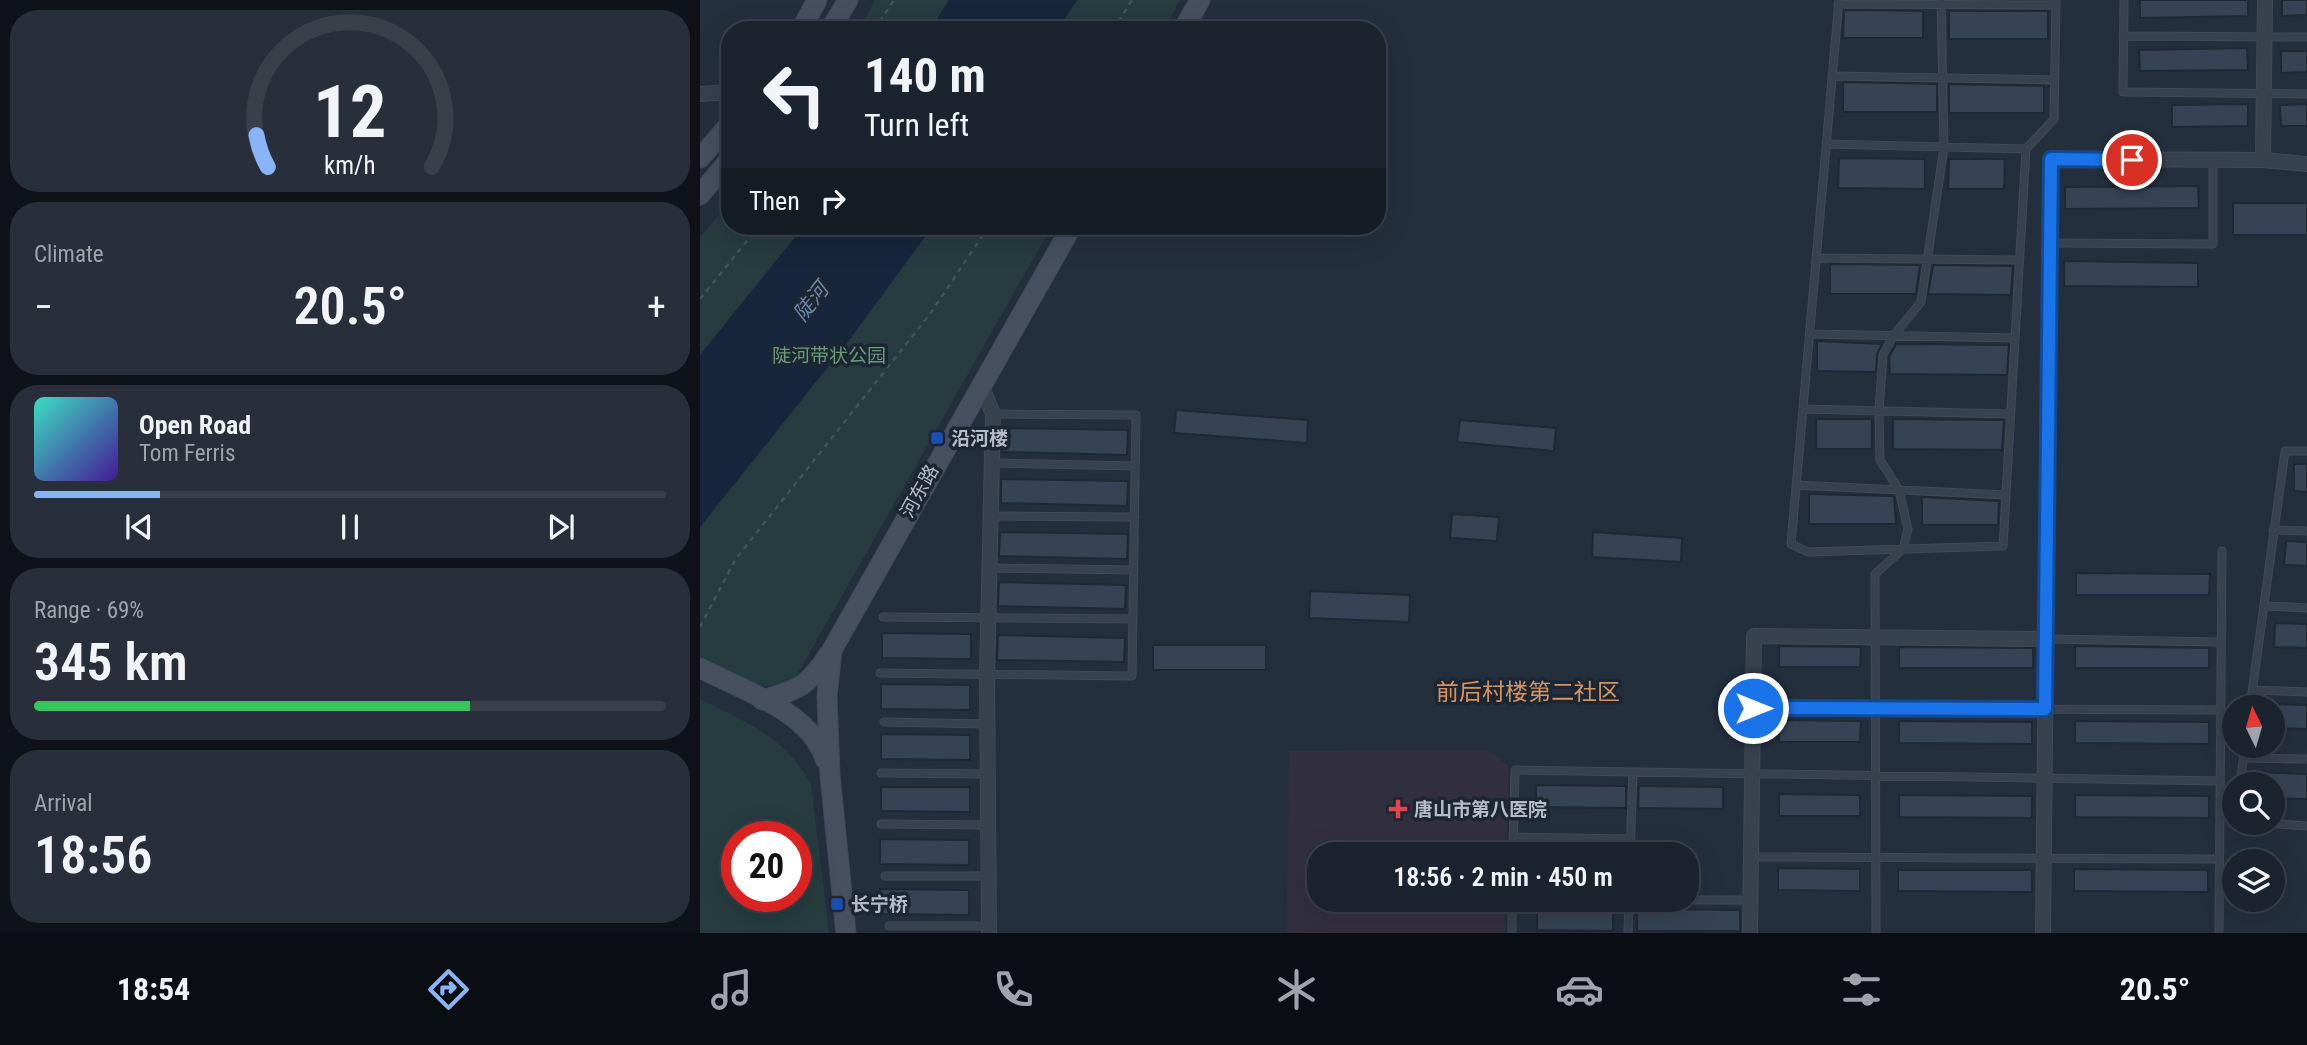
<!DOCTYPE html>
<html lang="en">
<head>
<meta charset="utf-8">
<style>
	body { margin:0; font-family:"Roboto Condensed","Noto Sans SC",sans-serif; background:#282f3a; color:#f1f3f6; height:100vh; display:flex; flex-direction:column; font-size:26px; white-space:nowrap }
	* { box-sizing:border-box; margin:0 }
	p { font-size:23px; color:#a0a4aa }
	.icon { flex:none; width:38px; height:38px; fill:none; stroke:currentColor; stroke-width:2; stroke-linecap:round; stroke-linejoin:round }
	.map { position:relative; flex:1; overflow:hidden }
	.drawer { display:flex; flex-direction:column; gap:10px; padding:10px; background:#0f1319; width:700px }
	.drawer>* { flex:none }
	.hud { position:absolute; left:21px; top:21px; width:665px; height:214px; border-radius:28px; box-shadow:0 7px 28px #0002,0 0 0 2px #39404a; background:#1b232e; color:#f1f3f6; overflow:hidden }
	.needle { width:46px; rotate:355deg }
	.buttons { position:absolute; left:1522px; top:695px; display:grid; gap:14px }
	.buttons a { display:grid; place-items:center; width:63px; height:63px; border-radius:50%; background:#1b232e; box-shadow:0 7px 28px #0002,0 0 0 2px #39404a; font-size:35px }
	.speed { position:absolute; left:21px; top:821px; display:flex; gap:14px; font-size:35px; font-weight:700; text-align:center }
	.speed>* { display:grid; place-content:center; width:91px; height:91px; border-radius:50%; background:#1b232e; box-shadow:0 7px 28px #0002,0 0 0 2px #39404a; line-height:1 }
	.speed .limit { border:10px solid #d22; background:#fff; color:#111 }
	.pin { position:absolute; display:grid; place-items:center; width:60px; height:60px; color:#fff; margin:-30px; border:4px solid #fff; border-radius:50%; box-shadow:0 2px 7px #0007 }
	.me { position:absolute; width:77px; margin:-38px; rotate:90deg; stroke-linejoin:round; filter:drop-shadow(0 0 5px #0008) }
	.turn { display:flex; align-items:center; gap:24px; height:147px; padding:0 28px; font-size:32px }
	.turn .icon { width:91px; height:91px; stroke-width:2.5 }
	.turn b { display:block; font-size:49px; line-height:60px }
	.then { display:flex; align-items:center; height:66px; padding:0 28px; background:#0003; gap:14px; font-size:26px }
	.big { font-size:52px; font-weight:600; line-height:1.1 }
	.drawer .widget { flex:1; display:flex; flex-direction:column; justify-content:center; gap:10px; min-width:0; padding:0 24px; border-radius:28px; background:#282f3a }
	.drawer .dial { align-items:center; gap:0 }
	.dial svg { height:182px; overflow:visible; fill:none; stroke:#39404a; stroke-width:7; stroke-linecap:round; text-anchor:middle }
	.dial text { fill:#f1f3f6; stroke:none }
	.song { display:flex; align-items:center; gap:21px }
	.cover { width:84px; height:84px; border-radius:10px; background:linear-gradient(135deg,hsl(170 70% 55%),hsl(260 70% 35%)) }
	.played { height:7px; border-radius:4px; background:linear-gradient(90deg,#8ab4f8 20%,#39404a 20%) }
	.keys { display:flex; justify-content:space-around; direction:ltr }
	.heat { display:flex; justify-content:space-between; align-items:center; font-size:38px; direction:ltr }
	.charge { height:10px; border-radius:5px; background:linear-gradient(90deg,#34c759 69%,#39404a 0) }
	.trip { position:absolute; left:607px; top:842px; width:392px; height:70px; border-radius:28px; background:#1b232e; box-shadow:0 7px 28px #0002,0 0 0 2px #39404a; font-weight:600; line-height:70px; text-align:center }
	.tabs { display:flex; height:112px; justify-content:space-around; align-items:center; background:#0b0e12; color:#a0a4aa }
	.tabs .icon { width:49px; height:49px }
	.tabs .current { color:#8ab4f8 }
	.tabs b { font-size:32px; color:#f1f3f6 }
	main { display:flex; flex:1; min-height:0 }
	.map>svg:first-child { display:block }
	.medical { fill:#32303f }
	.green { fill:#263c3f; fill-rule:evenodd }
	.water { fill:#17263c }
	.building { fill:#364354; stroke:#1f2835; stroke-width:2 }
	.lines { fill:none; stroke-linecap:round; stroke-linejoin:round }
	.lane-casing { stroke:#414a57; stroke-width:9 }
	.street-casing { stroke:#414a57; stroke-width:16 }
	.secondary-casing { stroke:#414a57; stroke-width:21 }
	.path { stroke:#3f5557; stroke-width:2.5; stroke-dasharray:5 5; stroke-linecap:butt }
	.lane { stroke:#38414e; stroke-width:7 }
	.street { stroke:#38414e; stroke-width:14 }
	.secondary { stroke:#465061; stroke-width:19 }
	.route-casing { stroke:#114b97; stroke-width:18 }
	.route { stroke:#1a73e8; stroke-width:12 }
	.transit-dot { fill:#1a4fb4; stroke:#1d2633; stroke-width:2.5 }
	.health-dot { fill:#e0444e; stroke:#1d2633; stroke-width:2.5 }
	.labels { text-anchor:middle; stroke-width:7; stroke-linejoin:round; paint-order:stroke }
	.park-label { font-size:19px; fill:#6b9a76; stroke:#1d2633 }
	.poi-label { font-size:19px; font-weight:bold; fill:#b4bcc9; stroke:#1d2633; text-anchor:start }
	.street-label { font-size:19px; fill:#b4bcc9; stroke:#1d2633 }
	.water-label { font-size:21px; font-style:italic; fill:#6d86a8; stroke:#1d2633 }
	.quarter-label { font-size:23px; fill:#d59563; stroke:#1d2633 }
</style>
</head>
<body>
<main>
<section class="drawer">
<div class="widget dial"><svg viewBox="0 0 100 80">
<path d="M14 69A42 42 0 1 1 86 69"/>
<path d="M14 69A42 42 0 0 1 9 55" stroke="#8ab4f8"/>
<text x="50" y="56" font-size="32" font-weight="700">12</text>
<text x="50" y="72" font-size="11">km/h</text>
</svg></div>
<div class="widget"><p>Climate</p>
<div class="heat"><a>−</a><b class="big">20.5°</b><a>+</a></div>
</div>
<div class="widget">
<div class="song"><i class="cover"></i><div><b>Open Road</b><p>Tom Ferris</p></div></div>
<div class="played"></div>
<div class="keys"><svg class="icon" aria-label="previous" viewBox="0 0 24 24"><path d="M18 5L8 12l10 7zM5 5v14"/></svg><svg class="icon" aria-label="pause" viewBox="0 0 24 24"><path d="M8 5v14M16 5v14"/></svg><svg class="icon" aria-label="next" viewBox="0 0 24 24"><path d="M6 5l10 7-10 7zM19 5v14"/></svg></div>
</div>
<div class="widget"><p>Range · 69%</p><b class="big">345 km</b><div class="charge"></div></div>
<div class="widget"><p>Arrival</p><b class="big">18:56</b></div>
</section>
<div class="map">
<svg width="1607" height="933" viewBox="0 0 1607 933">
	<rect width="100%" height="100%" fill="#242f3e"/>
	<!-- medical -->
	<path class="medical" d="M787 750 808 765 807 854H620V900H806V933H587L589 751Z"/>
	<!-- green -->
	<path class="green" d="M175 0H480L463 30H159Z
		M30 202V226H352L97 675C70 703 28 671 0 658V237Z
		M0 699C46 722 85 737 111 784L129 933H0ZM37 836H96V896H37Z"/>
	<!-- water -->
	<path class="water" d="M249 0H377L358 30H230Z
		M104 226H233L147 343 0 527V355Z"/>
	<!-- building -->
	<path class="building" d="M1440 0H1548V16L1440 18Z
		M1582 0H1607V15L1582 16Z
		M1144 10 1223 11V38H1143Z
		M1249 11H1348V39H1249Z
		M1547 48 1548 70 1440 71 1439 50Z
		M1581 51H1607V72L1581 73Z
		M1143 82 1237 84V112H1143Z
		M1249 84 1344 86V113H1249Z
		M1548 104V126L1472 127V105Z
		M1607 104V126H1581L1580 105Z
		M1139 158 1225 159V189L1138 188Z
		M1249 159H1305L1304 189H1248Z
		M1498 186 1499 208 1365 209V187Z
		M1533 203H1607V235H1533Z
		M1364 261 1498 263V287L1364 286Z
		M1130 264 1220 265 1216 294H1130Z
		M1233 265 1313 266 1311 295 1228 294Z
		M1117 341 1182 344 1177 354 1176 372 1117 371Z
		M1196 344 1309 345 1307 375 1190 374 1189 357Z
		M476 410 608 420 607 443 474 433Z
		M1116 419H1172V449H1116Z
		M1193 419 1304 420 1302 450 1193 449Z
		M760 420 856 428 854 451 757 442Z
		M302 428 428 430 427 455 302 452Z
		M1594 464H1607V492L1594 491Z
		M301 479 428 481 427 506 301 503Z
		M1109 494 1194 496 1196 524H1109Z
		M1222 497 1299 501 1298 525H1222Z
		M752 514 799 517 797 541 750 538Z
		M300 532 428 534 427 559 299 556Z
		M893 532 982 538 981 562 892 557Z
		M1586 541 1607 542V566L1584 565Z
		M1376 573 1510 574 1509 595H1376Z
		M299 582 426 585 425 609 298 606Z
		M610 591 710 595 709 622 609 618Z
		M1575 623 1607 624V648L1574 647Z
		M182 633 271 634V659L182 658Z
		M298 635 425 638 424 662 297 660Z
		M453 645H566V670H453Z
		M1079 646 1161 647 1160 667H1079Z
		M1375 646 1509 648V668H1375Z
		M1199 647 1333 648V668H1199Z
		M181 684 270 685V710L181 709Z
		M1573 704 1607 705V729L1573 728Z
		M1079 720 1161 721 1160 742H1079Z
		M1199 721 1332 722V744L1199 743Z
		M1375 721 1509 722V744L1375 743Z
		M181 734 270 735V760L181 759Z
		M1557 772 1607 774V799L1573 798V784H1557Z
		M836 785 926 786V808L836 807Z
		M939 786 1023 787V809L938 808Z
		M181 787H270V812L181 811Z
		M1079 794 1160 795V816H1079Z
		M1199 795 1332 796V818L1199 817Z
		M1375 795 1509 796V818L1375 817Z
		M180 839 269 840V865L180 864Z
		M1078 868 1160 869V891L1078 890Z
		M1374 869 1508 870V892L1374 891Z
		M1198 870H1332V892L1198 891Z
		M180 889 269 890V915L180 914Z
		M837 909H913V931L837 930Z
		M937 909 1040 910V931H937Z"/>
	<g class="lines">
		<defs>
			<path id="lane" d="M1139 0 1091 544 1108 552 1303 546 1326 149 1354 119 1356 0
				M1424 0 1423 92 1607 94
				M1138 4 1356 5
				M1424 36 1607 37
				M1132 76 1355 80
				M1126 144 1326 149
				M1350 243 1513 244V160
				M1116 258 1319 260
				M1110 334 1315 338
				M1103 409 1310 414
				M292 463 435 466
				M1096 485 1306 495
				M291 516 435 517
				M1573 530 1607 531
				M290 568 434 570
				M1564 606 1607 608
				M183 617 433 619
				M1347 639 1521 642
				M180 673 432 676 436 415 293 414
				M1553 690 1607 692
				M1550 707 1585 451H1607
				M1053 708 1520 710
				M184 722 287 724
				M1544 758 1607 759
				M181 773 288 774
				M1540 784 1545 746
				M1552 822 1607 826
				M181 824 288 825
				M813 837 931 839
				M813 854 815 770 1520 781
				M930 854 933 772
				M1051 857 1519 859
				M185 876H289
				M903 900H1050
				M189 926H289
				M812 933V900
				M928 933 929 900
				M1176 933 1175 574 1203 549 1208 529 1199 490 1180 460 1179 411 1183 355 1193 336 1221 302 1244 147 1241 0
				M1519 933 1522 551"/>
			<path id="street" d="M0 94 30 92
				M1563 160 1565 0
				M281 385 293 414 287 674 289 933
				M1050 933 1054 636 1346 639
				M1343 933 1351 159 1563 160 1607 164"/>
			<path id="secondary" d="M101 30 117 0
				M130 30 148 0
				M483 30 500 0
				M0 158 30 124
				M0 195 30 159
				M0 668C42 690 110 711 125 759
				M62 700C99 690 108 686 129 654
				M146 933 130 775 127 696 132 650 372 226"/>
		</defs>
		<!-- lane casing -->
		<use href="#lane" class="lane-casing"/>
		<!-- street casing -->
		<use href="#street" class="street-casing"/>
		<!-- secondary casing -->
		<use href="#secondary" class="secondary-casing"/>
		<!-- path -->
		<path class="path" d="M174 30 194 0
			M413 30 432 0
			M0 299 59 226
			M0 627 35 560 230 314 289 226"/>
		<!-- lane -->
		<use href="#lane" class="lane"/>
		<!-- street -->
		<use href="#street" class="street"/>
		<!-- secondary -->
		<use href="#secondary" class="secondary"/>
	</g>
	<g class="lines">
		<defs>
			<path id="route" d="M1053 708 1345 709 1351 159 1432 160"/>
		</defs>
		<!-- route casing -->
		<use href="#route" class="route-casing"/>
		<!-- route -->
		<use href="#route" class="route"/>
	</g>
	<!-- markers -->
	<g class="transit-dot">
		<rect x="230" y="431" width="14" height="14" rx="3.5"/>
		<rect x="130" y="897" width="14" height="14" rx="3.5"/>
	</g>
	<path class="health-dot" d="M694.5 798.5h7v7h7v7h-7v7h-7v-7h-7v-7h7z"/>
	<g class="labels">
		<!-- park labels -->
		<g class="park-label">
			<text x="129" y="362">陡河带状公园</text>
		</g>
		<!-- poi labels -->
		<g class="poi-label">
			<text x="251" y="445">沿河楼</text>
			<text x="714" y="816">唐山市第八医院</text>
			<text x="151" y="911">长宁桥</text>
		</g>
		<!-- street labels -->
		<g class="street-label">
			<text transform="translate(219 491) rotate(-61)" y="7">河东路</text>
		</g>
		<!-- water labels -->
		<g class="water-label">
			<text transform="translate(111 302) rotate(-52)" y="7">陡河</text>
		</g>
		<!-- quarter labels -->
		<g class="quarter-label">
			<text x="828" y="700">前后村楼第二社区</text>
		</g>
	</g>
</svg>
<div class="buttons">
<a><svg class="needle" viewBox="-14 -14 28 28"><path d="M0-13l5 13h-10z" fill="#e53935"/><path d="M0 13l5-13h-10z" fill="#a0a4aa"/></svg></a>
<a><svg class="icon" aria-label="search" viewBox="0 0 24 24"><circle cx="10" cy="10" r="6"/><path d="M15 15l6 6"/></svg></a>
<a><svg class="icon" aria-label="layers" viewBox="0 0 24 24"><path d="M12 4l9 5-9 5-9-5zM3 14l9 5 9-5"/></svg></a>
</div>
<div class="speed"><div class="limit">20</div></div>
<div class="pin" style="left:1432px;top:160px;background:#d93025"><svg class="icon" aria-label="arrive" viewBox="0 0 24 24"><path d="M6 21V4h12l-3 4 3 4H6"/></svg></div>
<svg class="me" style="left:1053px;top:708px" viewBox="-20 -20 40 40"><circle r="17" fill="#1a73e8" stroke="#fff" stroke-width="3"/><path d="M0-11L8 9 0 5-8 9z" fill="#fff"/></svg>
<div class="trip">18:56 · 2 min · 450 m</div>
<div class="hud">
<div class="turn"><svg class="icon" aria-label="left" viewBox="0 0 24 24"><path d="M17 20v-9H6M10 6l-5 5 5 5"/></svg><div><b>140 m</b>Turn left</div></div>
<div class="then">Then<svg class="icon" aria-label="right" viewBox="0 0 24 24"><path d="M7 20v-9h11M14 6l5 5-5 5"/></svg></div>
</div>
</div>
</main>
<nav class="tabs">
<b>18:54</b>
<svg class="icon current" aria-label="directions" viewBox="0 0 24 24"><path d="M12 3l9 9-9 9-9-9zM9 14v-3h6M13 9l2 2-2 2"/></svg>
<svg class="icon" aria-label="music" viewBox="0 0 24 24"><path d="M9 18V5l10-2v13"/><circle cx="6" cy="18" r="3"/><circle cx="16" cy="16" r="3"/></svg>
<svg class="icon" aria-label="phone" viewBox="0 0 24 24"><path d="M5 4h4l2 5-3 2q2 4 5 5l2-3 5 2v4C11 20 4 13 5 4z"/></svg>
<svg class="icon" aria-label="climate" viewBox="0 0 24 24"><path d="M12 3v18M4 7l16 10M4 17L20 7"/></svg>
<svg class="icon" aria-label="car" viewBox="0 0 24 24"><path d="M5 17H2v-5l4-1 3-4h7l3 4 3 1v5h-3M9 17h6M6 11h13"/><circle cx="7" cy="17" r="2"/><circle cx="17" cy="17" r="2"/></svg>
<svg class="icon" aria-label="filters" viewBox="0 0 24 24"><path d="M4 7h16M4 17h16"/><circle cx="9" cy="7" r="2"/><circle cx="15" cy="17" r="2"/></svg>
<b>20.5°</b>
</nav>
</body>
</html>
